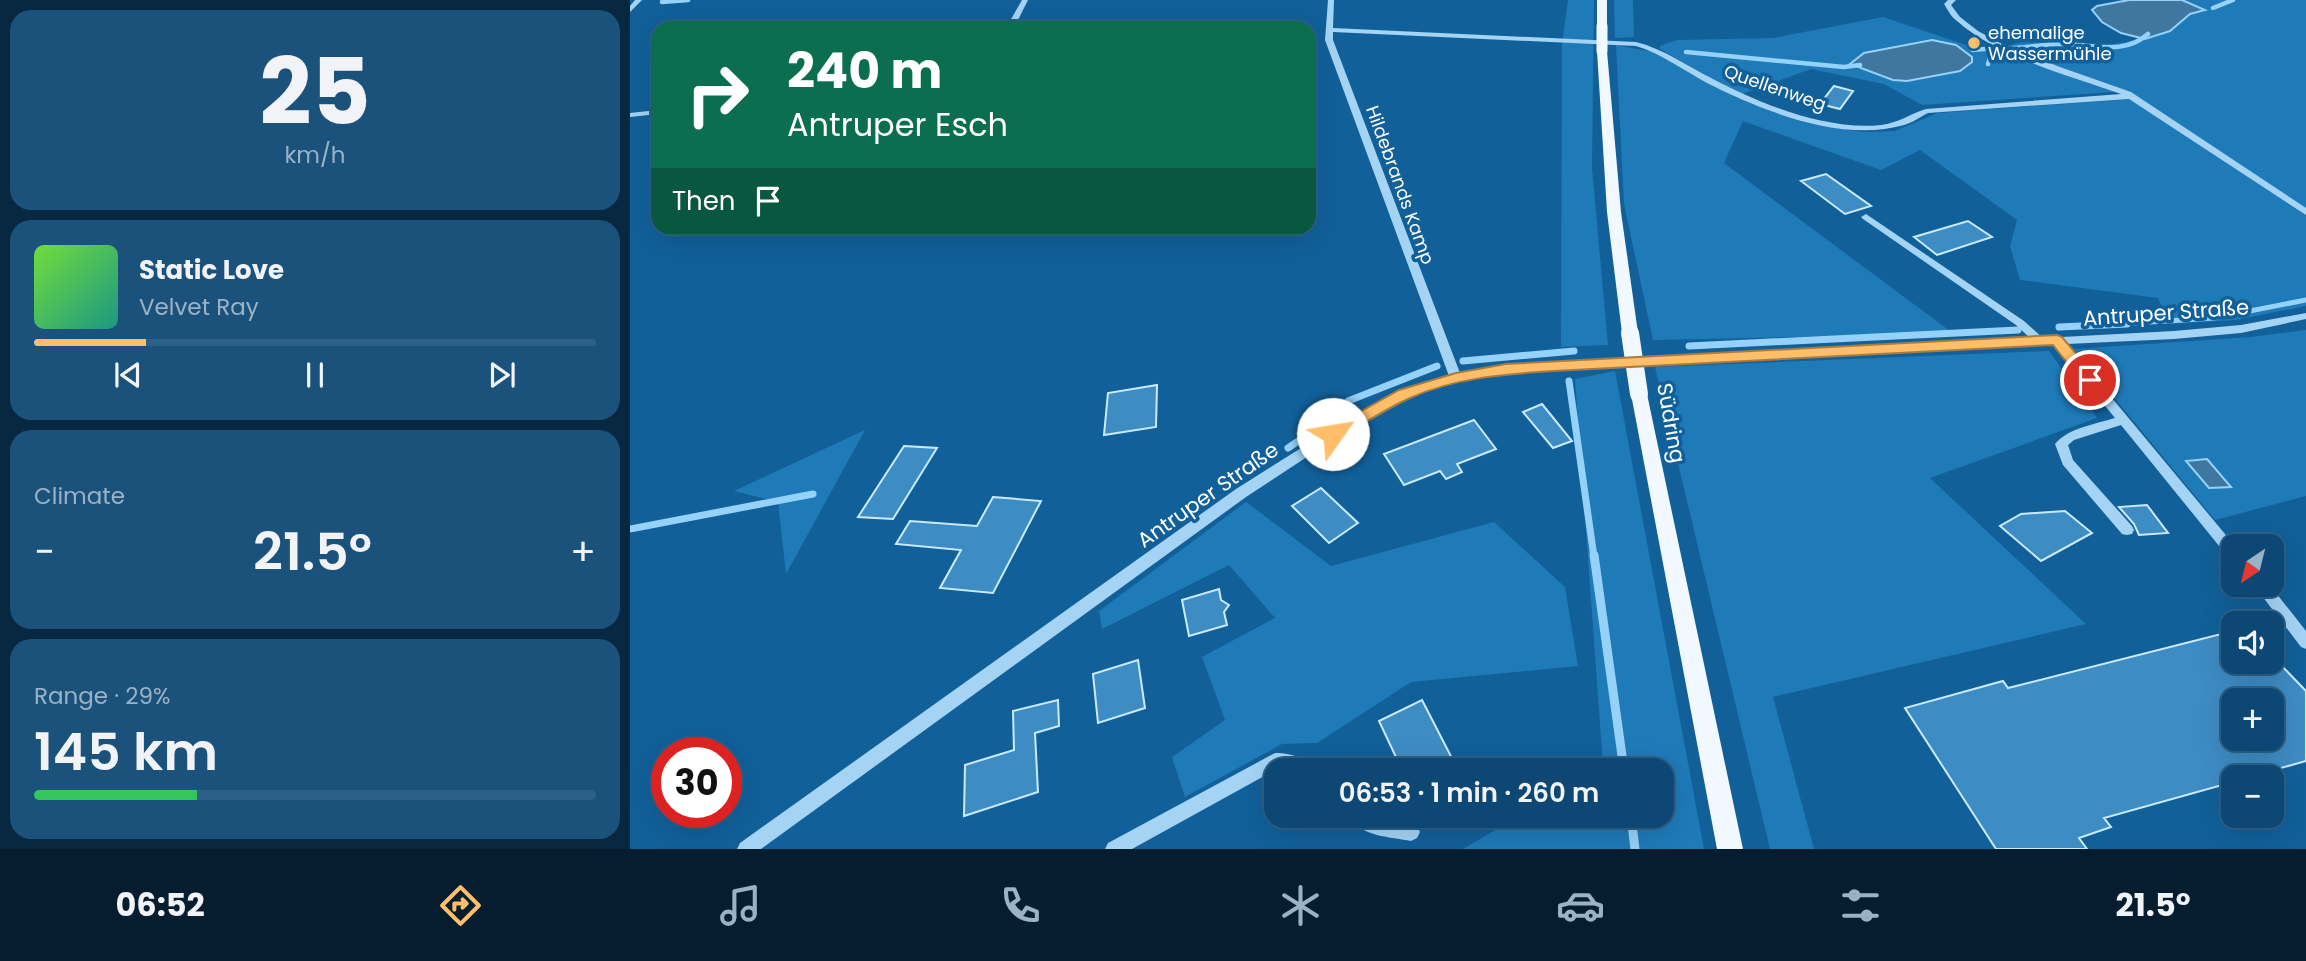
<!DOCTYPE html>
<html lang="en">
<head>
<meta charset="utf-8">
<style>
	body { margin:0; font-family:Poppins,sans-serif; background:#1b527c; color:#f1f3f6; height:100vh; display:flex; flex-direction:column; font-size:26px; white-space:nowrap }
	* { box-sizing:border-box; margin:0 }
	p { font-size:23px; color:#9ab2c5 }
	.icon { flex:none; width:38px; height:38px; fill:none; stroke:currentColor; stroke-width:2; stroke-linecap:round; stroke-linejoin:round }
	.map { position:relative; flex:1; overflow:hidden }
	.side { display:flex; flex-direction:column; gap:10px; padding:10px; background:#072840; width:630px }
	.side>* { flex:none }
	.banner { position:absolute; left:21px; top:21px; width:665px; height:214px; border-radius:21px; box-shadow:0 7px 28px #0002,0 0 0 2px #2d6086; background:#0b6e4f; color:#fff; overflow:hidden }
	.needle { width:46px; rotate:215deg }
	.fabs { position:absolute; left:1591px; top:534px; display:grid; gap:14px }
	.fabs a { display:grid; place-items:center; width:63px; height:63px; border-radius:14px; background:#0d4874; box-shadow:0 7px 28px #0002,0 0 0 2px #2d6086; font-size:35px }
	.speed { position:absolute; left:21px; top:737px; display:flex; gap:14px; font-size:35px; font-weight:700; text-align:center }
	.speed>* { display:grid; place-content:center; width:91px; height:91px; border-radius:50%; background:#0d4874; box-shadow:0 7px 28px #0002,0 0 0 2px #2d6086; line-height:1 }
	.speed .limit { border:10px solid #d22; background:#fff; color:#111 }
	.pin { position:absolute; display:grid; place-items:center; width:60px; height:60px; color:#fff; margin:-30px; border:4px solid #fff; border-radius:50%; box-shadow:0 2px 7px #0007 }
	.me { position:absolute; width:77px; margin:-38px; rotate:58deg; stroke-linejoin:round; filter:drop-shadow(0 0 5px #0008) }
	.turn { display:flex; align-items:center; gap:24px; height:147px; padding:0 21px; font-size:32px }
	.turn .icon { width:91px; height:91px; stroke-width:2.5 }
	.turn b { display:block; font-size:49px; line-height:60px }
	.then { display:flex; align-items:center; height:66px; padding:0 21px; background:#0003; gap:14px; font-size:26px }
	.big { font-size:52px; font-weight:600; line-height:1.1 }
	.side .widget { flex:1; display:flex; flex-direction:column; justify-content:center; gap:10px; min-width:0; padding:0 24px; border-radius:21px; background:#1b527c }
	.side .dial { align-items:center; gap:0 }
	.dial b { font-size:91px; line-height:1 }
	.song { display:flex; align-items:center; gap:21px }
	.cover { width:84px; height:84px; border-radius:10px; background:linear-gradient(135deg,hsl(100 70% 55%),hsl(170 70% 35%)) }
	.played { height:7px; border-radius:4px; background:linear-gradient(90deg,#ffbe67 20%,#2d6086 20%) }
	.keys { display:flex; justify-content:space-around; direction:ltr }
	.heat { display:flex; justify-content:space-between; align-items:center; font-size:38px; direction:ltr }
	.charge { height:10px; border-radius:5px; background:linear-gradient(90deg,#34c759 29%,#2d6086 0) }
	.trip { position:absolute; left:634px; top:758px; width:410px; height:70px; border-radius:21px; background:#0d4874; box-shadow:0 7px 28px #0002,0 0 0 2px #2d6086; font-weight:600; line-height:70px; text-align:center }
	.tab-bar { display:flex; height:112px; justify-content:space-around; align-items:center; background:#051d2e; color:#9ab2c5 }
	.tab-bar .icon { width:49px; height:49px }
	.tab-bar .selected { color:#ffbe67 }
	.tab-bar b { font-size:32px; color:#f1f3f6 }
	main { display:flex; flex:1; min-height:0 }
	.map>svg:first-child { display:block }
	.green { fill:#1f7ab8; fill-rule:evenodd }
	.water { fill:#3f77a1; stroke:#95d1f8; stroke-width:2 }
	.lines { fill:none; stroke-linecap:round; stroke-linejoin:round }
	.stream-far3 { stroke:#95d1f8; stroke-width:4.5 }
	.stream-far2 { stroke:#95d1f8; stroke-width:5 }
	.stream-far1 { stroke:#95d1f8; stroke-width:7 }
	.stream { stroke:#95d1f8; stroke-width:9 }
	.building { fill:#3e8cc4; stroke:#cceafe; stroke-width:2; fill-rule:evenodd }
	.minor { fill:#a4d3f4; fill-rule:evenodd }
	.major { fill:#f1f8ff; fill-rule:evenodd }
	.major-bridge-far1 { stroke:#f1f8ff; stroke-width:11 }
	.major-bridge { stroke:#f1f8ff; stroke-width:18 }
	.route { fill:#ffbe67; stroke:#a67c43; stroke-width:2 }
	.poi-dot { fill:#ffbe67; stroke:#11609a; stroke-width:2.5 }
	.labels { text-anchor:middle; stroke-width:7; stroke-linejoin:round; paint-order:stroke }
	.far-poi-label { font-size:18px; fill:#fff; stroke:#11609a; text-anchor:start }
	.far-street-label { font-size:18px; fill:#fff; stroke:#11609a }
	.street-label { font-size:21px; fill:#fff; stroke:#11609a }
</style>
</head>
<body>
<main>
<section class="side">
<div class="widget dial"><b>25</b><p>km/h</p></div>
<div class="widget">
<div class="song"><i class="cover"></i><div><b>Static Love</b><p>Velvet Ray</p></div></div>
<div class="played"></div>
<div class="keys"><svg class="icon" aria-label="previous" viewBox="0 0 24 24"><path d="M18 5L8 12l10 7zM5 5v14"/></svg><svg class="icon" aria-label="pause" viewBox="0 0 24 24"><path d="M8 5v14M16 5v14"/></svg><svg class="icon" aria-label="next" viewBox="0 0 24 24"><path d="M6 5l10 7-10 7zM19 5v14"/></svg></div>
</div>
<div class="widget"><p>Climate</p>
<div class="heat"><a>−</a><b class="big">21.5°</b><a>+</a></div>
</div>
<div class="widget"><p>Range · 29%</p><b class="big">145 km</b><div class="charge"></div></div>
</section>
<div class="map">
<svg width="1676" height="849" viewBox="0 0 1676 849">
	<rect width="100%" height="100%" fill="#11609a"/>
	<!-- green -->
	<path class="green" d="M938 0H964L962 168 978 345 931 347 932 44Z
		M984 0H1003L1004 37 985 38Z
		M1552 0H1676V306L1606 320 1539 324 1528 298 1390 280 1380 246 1387 220 1290 150 1251 170 1113 121 1094 163 1324 334 1023 340 994 204 986 45 1024 52 1079 77 1030 49V46L1047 40 1143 38 1253 17 1354 51 1392 42 1483 44 1525 37 1548 26 1560 14 1570 12 1573 8ZM1302 40 1326 45 1342 57V62C1325 74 1282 84 1261 79 1248 76 1238 69 1224 68L1221 64 1228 56ZM1181 69 1254 84 1292 105 1498 91 1523 112 1501 99 1308 113 1265 131 1234 132 1192 126 1143 112 1104 97Z
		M1676 330V496L1585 520 1444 349 1620 337Z
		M1419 351 1467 418 1300 478 1456 624 1143 697 1184 849H1140L1025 367Z
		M985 371 1074 849H833L889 816H1031V770H965L973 765 945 379Z
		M235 430 156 574 148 502 104 491Z
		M616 502 701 566 864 522 935 587 948 666 781 682 687 743 652 744 555 797 542 757 595 720 572 657 645 618 599 565 472 629 469 611Z"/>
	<!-- water -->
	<path class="water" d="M1499 0H1552L1575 10 1560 14 1540 31 1515 39 1491 33 1472 22 1462 10 1467 6Z
		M1302 40 1326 45 1342 57V62L1330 71 1277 81 1263 80 1220 64 1234 53Z
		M1577 459 1601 487 1579 488 1556 461Z"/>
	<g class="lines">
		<!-- stream-far3 -->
		<path class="stream-far3" d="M32 2 58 0
			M1583 8 1603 0
			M1384 48C1400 47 1417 44 1434 44 1463 44 1493 56 1518 34
			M1343 50 1366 48
			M1056 52 1214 67 1230 65
			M1358 64 1360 58 1368 53 1362 48"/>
		<!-- stream-far2 -->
		<path class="stream-far2" d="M1457 326 1584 318 1676 300"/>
		<!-- stream-far1 -->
		<path class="stream-far1" d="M1429 327 1497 324
			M1059 346 1388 330
			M833 361 944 351
			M939 381 964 557
			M658 448 689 427 718 401 807 366
			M0 529 183 494"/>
		<!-- stream -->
		<path class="stream" d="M964 555 994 770
			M1001 816 1005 849"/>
	</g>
	<!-- building -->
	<path class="building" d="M1204 86 1223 91 1210 109 1190 104Z
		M1196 174 1241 206 1215 214 1171 181Z
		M1338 221 1362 237 1307 255 1284 237Z
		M527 385 526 427 474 435 478 393Z
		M912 404 942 441 923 448 893 412Z
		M844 420 866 449 827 464 832 472 816 479 810 471 774 485 754 454Z
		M274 446 307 448 263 519 228 517Z
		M691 488 728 523 699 543 662 506Z
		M363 497 411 501 363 593 310 588 331 550 266 544 280 521 347 526Z
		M1517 505 1538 533 1509 535 1504 524 1489 507Z
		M1435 511 1462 533 1411 561 1370 526 1391 514Z
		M589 589 591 600 599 605 594 612 597 625 559 636 552 600Z
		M1603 631V662H1648L1676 691V761L1619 777H1603V782L1474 818 1481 827 1449 838 1457 849H1366L1275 708 1373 681 1378 688ZM1603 700H1642V738H1603Z
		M508 660 515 708 468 723 463 674Z
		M428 700 429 726 405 733 408 792 334 816 335 765 384 750 383 711Z
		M792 700 828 770H772L749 721Z"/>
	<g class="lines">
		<!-- minor -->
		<path class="minor" d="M5 0H12L0 12V6Z
			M392 0H398L384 28H376Z
			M698 0H704L703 28 1006 42C1034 49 1057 66 1083 79 1130 104 1197 131 1251 125 1268 123 1280 114 1296 109L1491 94C1441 76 1367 57 1327 21 1321 17 1318 10 1314 4L1318 0H1326L1321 5 1330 17 1348 31 1372 44 1430 67 1501 92 1676 208V215L1499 99 1298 113C1290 117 1282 123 1274 125 1212 143 1132 111 1077 83 1053 70 1032 54 1006 46L703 32V40L830 373 876 365 1401 339 1386 325 1233 219 1231 217 1236 214 1394 321 1413 338 1544 331 1611 325 1676 313V319L1611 333 1544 339 1437 344 1605 546H1603V559L1598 557 1491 425 1444 440 1438 445 1443 460 1502 526 1504 530 1502 534 1497 535 1492 534 1433 465 1425 444C1438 428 1466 424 1485 418L1425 345 876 373 827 382 779 397 730 422 616 497 131 849H107L110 843 606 489 722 416 771 391 819 376 695 40Z
			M28 110V114L0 117V113Z
			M1623 584H1639L1676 631V649L1671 647Z
			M645 753C659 753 675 756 680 770L647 769 502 849H475L478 843Z
			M720 816C741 814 767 818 787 826L790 832 787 838 781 841C762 837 729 837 720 816Z"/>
		<!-- major -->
		<path class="major" d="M967 0H977V26L972 29 967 26Z
			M972 48 977 51 991 212 1008 333 1000 338 992 333 977 212 967 51Z
			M1009 388 1017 394 1113 849H1087L1001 394Z"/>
		<!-- major-bridge-far1 -->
		<path class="major-bridge-far1" d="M972 26V51"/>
		<!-- major-bridge -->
		<path class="major-bridge" d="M1000 333 1009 394"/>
	</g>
	<!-- route -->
	<path class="route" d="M1427 335 1432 337 1465 376 1467 380 1465 384H1454L1423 345 923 371C875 374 824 378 780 398 755 409 732 425 709 438L703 439 695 434 698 430 769 390 826 373 876 364Z"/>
	<!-- markers -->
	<circle class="poi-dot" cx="1344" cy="43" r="7"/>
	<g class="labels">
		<!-- far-poi labels -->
		<g class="far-poi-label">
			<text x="1358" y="39">ehemalige<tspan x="1358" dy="21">Wassermühle</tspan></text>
		</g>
		<!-- far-street labels -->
		<g class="far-street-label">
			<text transform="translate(1145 88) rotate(19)" y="6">Quellenweg</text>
			<text transform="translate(770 185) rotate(70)" y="6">Hildebrands Kamp</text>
		</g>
		<!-- street labels -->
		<g class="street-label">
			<text transform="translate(1536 313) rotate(-4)" y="7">Antruper Straße</text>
			<text transform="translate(1041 423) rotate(80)" y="7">Südring</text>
			<text transform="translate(578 495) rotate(-35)" y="7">Antruper Straße</text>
		</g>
	</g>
</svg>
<div class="fabs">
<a><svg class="needle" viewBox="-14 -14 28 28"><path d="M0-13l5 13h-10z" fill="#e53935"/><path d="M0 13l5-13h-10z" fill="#9ab2c5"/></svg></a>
<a><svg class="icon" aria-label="sound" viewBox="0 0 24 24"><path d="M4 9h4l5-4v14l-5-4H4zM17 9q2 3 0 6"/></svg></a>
<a>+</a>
<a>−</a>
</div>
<div class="speed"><div class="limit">30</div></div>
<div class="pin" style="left:1460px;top:380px;background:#d93025"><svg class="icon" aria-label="arrive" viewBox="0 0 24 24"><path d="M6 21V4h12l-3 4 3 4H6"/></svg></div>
<svg class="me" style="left:703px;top:434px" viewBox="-20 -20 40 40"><circle r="19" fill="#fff"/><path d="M0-13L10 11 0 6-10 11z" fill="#ffbe67"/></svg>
<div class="trip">06:53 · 1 min · 260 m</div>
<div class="banner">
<div class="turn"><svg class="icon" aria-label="right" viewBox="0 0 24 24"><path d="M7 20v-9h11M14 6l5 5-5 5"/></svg><div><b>240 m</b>Antruper Esch</div></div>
<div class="then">Then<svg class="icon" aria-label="arrive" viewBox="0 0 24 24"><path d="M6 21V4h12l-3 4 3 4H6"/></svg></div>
</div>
</div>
</main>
<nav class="tab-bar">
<b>06:52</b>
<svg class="icon selected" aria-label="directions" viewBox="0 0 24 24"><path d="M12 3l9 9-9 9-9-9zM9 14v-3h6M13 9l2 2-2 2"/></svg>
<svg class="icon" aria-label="music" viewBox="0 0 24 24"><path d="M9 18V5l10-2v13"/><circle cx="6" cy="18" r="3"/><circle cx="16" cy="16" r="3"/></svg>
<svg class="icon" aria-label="phone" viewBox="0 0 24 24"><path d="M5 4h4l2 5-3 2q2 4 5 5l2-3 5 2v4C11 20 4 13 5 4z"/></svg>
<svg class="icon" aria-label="climate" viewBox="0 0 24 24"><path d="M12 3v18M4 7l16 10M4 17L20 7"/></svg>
<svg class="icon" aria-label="car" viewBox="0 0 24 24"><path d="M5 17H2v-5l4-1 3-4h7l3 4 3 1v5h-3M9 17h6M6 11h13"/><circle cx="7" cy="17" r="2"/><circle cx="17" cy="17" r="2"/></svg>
<svg class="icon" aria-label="filters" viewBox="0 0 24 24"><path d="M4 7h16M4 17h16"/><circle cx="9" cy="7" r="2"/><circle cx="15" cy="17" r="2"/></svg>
<b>21.5°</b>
</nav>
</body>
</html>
